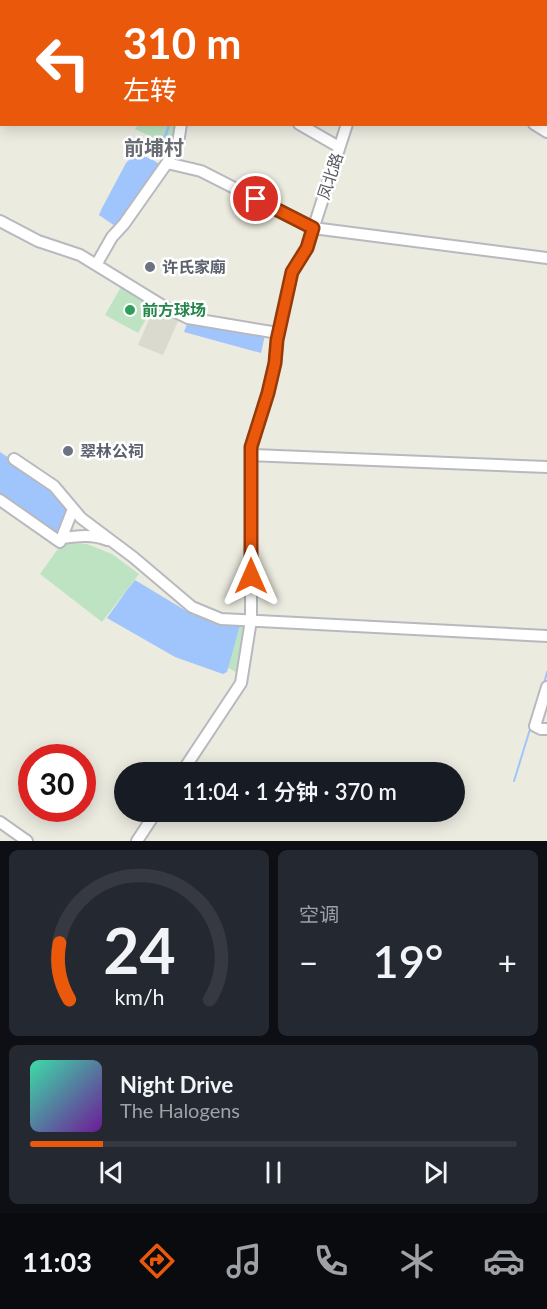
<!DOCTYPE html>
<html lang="zh">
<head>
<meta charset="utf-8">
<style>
	body { margin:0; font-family:Lato,"Noto Sans SC",sans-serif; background:#242831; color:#f1f3f6; height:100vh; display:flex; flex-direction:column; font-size:22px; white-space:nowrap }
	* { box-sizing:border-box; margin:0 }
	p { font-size:20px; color:#9ea1a6 }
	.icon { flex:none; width:33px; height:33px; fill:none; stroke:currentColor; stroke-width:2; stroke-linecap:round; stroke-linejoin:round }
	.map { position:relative; height:841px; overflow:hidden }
	.details { display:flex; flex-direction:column; gap:9px; padding:9px; background:#0d0f14; flex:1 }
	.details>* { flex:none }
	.banner { position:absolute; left:0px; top:0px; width:548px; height:126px; box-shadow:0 3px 15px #0003; background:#ea580c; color:#fff; overflow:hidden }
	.speed { position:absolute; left:18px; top:744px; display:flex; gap:12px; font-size:30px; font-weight:700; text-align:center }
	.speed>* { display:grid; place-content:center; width:78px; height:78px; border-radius:50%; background:#171b24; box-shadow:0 3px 15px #0003; line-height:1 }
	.speed .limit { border:9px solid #d22; background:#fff; color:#111 }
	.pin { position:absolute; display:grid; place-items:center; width:51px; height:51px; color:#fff; margin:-26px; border:3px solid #fff; border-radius:50%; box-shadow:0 2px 6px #0007 }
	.me { position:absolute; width:66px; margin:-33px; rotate:0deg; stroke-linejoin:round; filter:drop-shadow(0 0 4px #0008) }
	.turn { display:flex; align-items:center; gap:21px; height:126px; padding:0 24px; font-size:27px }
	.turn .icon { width:78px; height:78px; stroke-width:2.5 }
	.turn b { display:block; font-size:42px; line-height:51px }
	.big { font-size:45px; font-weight:600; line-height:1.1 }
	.details .card { flex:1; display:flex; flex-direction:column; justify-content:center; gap:9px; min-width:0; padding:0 21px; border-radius:9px; background:#242831 }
	.details .dial { align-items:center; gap:0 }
	.dial svg { height:156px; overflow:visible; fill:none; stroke:#363941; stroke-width:7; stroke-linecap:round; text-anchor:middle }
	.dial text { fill:#f1f3f6; stroke:none }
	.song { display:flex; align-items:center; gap:18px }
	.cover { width:72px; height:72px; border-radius:9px; background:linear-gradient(135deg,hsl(160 70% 55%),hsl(280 70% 35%)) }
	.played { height:6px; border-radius:3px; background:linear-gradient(90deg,#ea580c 15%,#363941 15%) }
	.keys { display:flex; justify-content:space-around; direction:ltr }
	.heat { display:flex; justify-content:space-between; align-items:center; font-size:33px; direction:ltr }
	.details .tiles { flex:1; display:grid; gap:9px; grid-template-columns:1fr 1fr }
	.card:last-child { grid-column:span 2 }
	.trip { position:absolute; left:114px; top:762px; width:351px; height:60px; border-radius:30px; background:#171b24; box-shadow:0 3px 15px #0003; font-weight:600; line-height:60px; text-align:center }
	.tab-bar { display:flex; height:96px; justify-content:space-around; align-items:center; background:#090b0e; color:#9ea1a6 }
	.tab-bar .icon { width:42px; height:42px }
	.tab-bar .current { color:#ea580c }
	.tab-bar b { font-size:27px; color:#f1f3f6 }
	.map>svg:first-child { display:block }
	.education { fill:#dbdace }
	.green { fill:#bde3c3 }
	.water { fill:#a0c4fc }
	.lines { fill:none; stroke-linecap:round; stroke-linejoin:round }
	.stream { stroke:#a0c4fc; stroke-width:2 }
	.minor-casing { stroke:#b8b9bf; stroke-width:14 }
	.minor { stroke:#fff; stroke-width:10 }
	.route-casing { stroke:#983908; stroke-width:15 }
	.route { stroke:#ea580c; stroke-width:10 }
	.worship-dot { fill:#6b7280; stroke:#fff; stroke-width:2 }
	.leisure-dot { fill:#2e9e5b; stroke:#fff; stroke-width:2 }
	.labels { text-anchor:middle; stroke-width:5; stroke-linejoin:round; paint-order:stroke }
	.street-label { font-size:16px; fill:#595b61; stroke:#fff }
	.worship-label { font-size:16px; font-weight:bold; fill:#5b616d; stroke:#fff; text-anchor:start }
	.leisure-label { font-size:16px; font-weight:bold; fill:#27864d; stroke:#fff; text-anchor:start }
	.quarter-label { font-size:20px; font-weight:bold; fill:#6a6d73; stroke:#fff }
</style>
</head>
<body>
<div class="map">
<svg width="547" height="841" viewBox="0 0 547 841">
	<rect width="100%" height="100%" fill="#ebebe0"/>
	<!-- education -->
	<path class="education" d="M154 308 179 319 163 355 138 345Z"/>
	<!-- green -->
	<path class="green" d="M138 125H177L174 143 167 161 150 154 158 140 135 129Z
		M121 287 154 305 138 333 105 315Z
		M62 543 87 544 112 554 139 574 102 622 40 574Z
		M241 621H261L260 628H246L239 674 227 667Z"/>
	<!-- water -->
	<path class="water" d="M168 124 170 125 163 150 159 157 150 154 158 140 164 136Z
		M136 153 153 160 161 165 120 224 115 226 99 215 102 208 126 163Z
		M188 321 265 335 261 353 184 332Z
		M0 452 53 487 70 509 62 532H55L0 494Z
		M135 580 193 615 213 621 230 622 240 625 227 672 223 674 175 657 107 618 127 590Z"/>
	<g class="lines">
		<!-- stream -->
		<path class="stream" d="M544 684 547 672
			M514 781 531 726"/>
		<defs>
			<path id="minor" d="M58 0 61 2
				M301 0 304 2
				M337 0 339 2
				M90 2 91 0
				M189 2 190 0
				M316 2 318 0
				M386 2 387 0
				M299 124 339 147
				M534 124 547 132
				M167 163 201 171 313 228 547 258
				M0 221 38 241 80 255 163 306 188 318 278 333
				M96 265 112 237 124 224 167 163 178 143 181 124
				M251 455 547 467
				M14 459 54 486 81 518 133 557 192 607 221 619 547 636
				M0 500 60 542 73 509
				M63 538C78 536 93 534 107 540
				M547 687 535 726 541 729H547
				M182 772 241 683 251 620V447L268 393 275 363 277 340 292 272 307 248 347 124
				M0 822 27 841
				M137 841 156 812"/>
		</defs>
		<!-- minor casing -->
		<use href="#minor" class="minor-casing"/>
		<!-- minor -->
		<use href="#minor" class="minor"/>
	</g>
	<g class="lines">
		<defs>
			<path id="route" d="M251 576V447L268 393 275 363 277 340 292 272 307 248 313 228 256 199"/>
		</defs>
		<!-- route casing -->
		<use href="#route" class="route-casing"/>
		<!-- route -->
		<use href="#route" class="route"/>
	</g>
	<!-- markers -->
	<g class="worship-dot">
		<circle cx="150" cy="267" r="6"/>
		<circle cx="68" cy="451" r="6"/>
	</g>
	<circle class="leisure-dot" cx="130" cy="310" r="6"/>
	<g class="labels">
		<!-- street labels -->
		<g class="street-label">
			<text transform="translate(330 176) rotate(-72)" y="6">凤北路</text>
		</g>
		<!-- worship labels -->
		<g class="worship-label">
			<text x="162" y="273">许氏家廟</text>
			<text x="80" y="457">翠林公祠</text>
		</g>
		<!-- leisure labels -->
		<g class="leisure-label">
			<text x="142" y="316">前方球场</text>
		</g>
		<!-- quarter labels -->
		<g class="quarter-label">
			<text x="154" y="155">前埔村</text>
		</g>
	</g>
</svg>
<div class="speed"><div class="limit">30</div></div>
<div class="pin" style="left:256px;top:199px;background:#d93025"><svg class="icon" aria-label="arrive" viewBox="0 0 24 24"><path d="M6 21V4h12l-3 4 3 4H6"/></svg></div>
<svg class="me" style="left:251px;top:576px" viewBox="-20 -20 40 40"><path d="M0-17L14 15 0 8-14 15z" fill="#ea580c" stroke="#fff" stroke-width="4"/></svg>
<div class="trip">11:04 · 1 分钟 · 370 m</div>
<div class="banner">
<div class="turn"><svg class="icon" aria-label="left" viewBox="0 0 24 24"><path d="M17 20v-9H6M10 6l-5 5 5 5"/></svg><div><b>310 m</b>左转</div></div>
</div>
</div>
<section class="details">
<div class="tiles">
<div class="card dial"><svg viewBox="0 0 100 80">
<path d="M14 69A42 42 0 1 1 86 69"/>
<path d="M14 69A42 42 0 0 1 9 40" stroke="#ea580c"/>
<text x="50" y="56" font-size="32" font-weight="700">24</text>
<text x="50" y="72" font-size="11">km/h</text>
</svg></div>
<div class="card"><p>空调</p>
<div class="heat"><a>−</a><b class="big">19°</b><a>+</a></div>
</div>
<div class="card">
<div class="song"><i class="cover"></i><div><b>Night Drive</b><p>The Halogens</p></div></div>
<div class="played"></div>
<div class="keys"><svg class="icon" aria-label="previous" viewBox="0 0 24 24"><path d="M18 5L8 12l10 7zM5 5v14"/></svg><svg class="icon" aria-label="pause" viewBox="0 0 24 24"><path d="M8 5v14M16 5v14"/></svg><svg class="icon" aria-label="next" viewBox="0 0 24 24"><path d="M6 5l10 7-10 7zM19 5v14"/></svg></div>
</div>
</div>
</section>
<nav class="tab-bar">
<b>11:03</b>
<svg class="icon current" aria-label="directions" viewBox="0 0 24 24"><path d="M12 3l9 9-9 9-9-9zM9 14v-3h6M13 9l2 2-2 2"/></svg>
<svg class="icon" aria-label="music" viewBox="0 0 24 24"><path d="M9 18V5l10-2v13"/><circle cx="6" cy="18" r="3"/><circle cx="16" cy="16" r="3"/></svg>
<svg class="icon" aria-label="phone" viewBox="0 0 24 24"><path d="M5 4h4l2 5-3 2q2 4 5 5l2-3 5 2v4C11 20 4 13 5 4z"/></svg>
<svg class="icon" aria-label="climate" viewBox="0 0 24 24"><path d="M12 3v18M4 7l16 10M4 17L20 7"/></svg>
<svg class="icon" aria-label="car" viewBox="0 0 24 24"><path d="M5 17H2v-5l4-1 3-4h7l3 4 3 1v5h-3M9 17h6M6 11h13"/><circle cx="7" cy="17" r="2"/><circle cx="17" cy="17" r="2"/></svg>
</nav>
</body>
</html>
